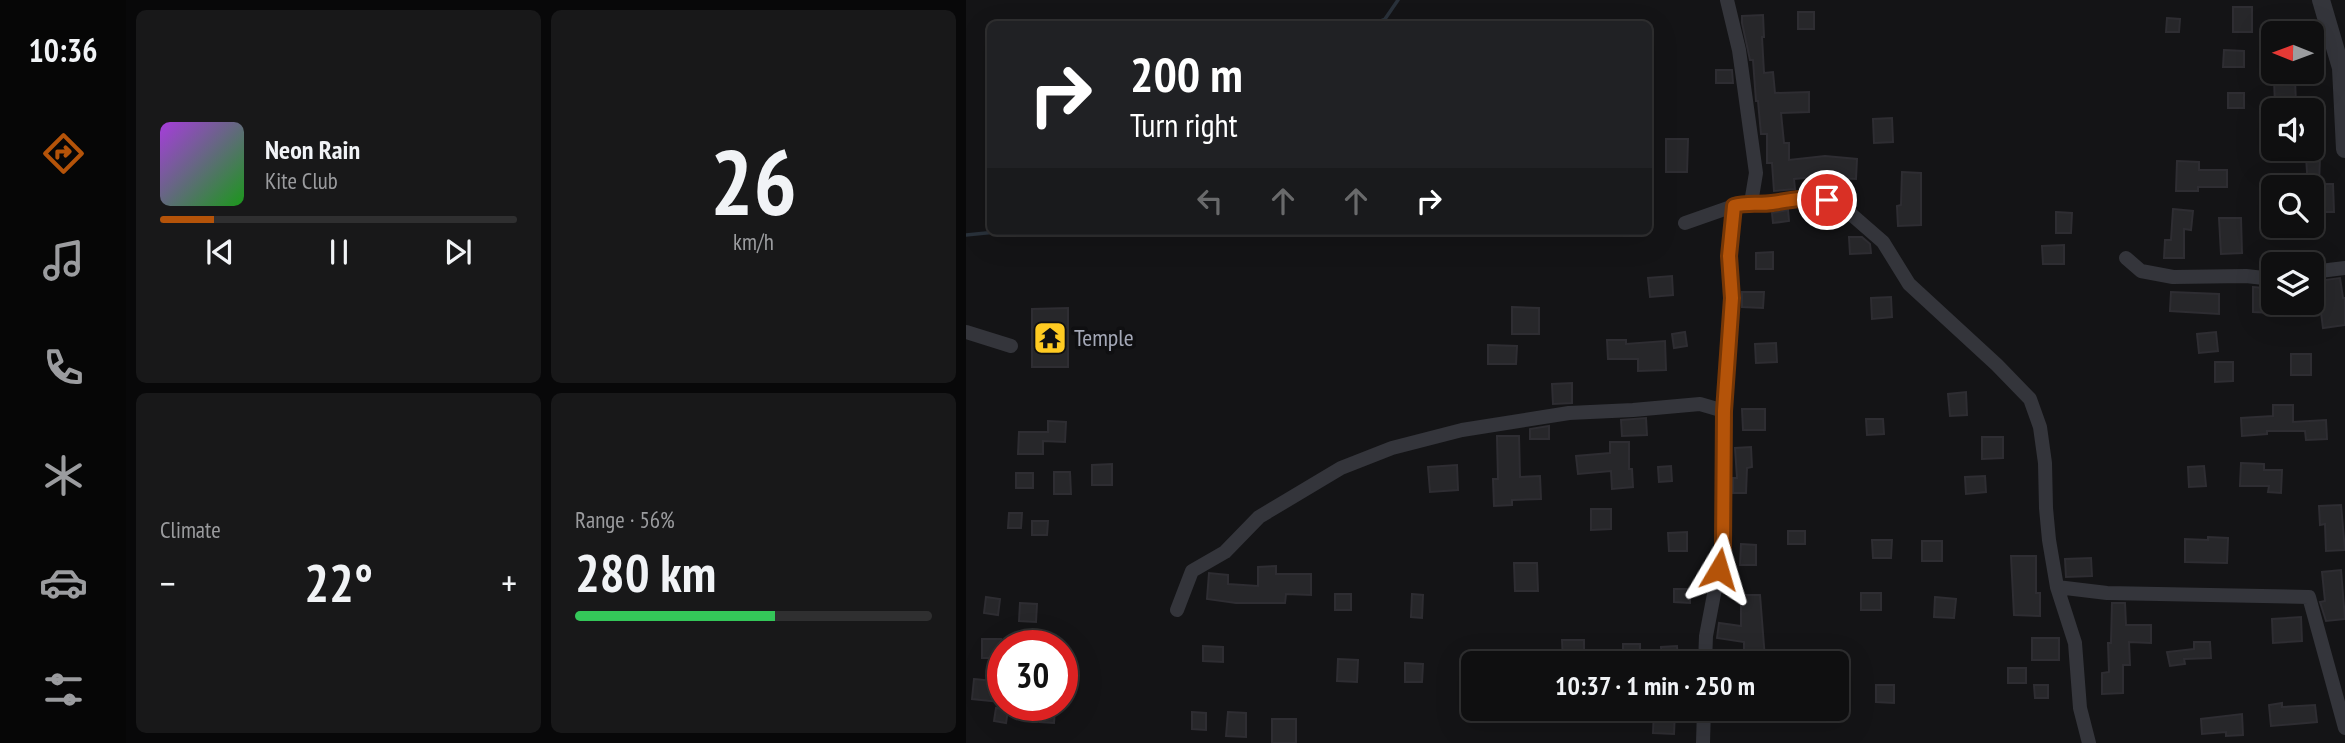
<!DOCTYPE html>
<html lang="en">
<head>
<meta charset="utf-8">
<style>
	body { margin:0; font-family:"PT Sans Narrow",sans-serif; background:#181819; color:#f1f3f6; height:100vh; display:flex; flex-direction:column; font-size:26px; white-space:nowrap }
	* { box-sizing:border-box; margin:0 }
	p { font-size:23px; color:#9b9c9f }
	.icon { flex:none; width:38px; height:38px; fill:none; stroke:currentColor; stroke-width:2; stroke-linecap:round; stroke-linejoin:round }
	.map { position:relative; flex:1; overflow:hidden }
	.side { display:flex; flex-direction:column; gap:10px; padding:10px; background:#080809; width:840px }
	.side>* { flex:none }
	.hud { position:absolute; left:21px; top:21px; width:665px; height:214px; border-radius:10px; box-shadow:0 7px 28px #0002,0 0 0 2px #2f2f30; background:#202124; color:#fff; overflow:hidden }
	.needle { width:46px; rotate:271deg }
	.buttons { position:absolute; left:1295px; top:21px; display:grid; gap:14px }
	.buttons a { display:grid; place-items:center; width:63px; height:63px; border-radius:10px; background:#0f0f10; box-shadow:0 7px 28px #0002,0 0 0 2px #2f2f30; font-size:35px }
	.speed { position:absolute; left:21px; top:630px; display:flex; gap:14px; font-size:35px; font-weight:700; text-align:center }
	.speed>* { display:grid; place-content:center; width:91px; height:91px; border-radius:50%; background:#0f0f10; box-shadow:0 7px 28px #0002,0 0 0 2px #2f2f30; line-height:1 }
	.speed .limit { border:10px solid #d22; background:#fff; color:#111 }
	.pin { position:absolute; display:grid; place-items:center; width:60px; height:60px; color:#fff; margin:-30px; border:4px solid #fff; border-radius:50%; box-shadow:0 2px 7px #0007 }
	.me { position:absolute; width:77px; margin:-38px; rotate:7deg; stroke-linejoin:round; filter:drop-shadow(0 0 5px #0008) }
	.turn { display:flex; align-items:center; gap:24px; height:147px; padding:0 28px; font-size:32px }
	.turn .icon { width:91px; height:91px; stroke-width:2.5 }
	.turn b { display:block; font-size:49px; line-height:60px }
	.lanes { display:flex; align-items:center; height:66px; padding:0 28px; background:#0003; justify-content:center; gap:35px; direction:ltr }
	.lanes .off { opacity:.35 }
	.big { font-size:52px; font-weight:600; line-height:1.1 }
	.side .widget { flex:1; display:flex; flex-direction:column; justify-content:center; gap:10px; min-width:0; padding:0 24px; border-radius:10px; background:#181819 }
	.side .dial { align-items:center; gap:0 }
	.dial b { font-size:91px; line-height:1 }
	.song { display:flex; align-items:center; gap:21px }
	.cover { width:84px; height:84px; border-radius:10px; background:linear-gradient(135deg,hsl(280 70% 55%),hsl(120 70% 35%)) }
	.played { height:7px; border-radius:4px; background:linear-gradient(90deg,#b45309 15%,#2f2f30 15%) }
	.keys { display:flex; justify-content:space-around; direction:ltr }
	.heat { display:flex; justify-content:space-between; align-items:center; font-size:38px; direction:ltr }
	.charge { height:10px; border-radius:5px; background:linear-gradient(90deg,#34c759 56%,#2f2f30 0) }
	.side .tiles { flex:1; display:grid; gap:10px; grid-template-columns:repeat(2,1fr) }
	.trip { position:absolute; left:495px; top:651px; width:388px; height:70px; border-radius:10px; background:#0f0f10; box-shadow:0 7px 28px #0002,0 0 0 2px #2f2f30; font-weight:600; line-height:70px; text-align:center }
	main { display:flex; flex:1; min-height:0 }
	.menu { display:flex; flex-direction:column; width:126px; justify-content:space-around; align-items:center; background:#060606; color:#9b9c9f }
	.menu .icon { width:49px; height:49px }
	.menu .on { color:#b45309 }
	.menu b { font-size:32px; color:#f1f3f6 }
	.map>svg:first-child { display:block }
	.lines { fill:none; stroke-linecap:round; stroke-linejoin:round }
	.stream { stroke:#29313a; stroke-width:3.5 }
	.building { fill:#27272a; stroke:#2e2d32; stroke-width:2 }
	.minor { stroke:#34353b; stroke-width:14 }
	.tertiary { stroke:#34353b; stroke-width:18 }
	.route-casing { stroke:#753606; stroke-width:18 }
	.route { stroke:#b45309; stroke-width:12 }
	.labels { text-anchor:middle; stroke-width:7; stroke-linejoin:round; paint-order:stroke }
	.poi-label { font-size:24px; fill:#a4a8b7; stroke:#0f0f11; text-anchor:start }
</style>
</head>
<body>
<main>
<nav class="menu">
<b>10:36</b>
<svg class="icon on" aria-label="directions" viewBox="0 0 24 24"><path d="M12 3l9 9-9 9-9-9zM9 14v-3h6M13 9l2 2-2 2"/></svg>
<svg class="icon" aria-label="music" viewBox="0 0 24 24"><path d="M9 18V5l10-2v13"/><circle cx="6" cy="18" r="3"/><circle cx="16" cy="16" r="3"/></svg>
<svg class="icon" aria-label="phone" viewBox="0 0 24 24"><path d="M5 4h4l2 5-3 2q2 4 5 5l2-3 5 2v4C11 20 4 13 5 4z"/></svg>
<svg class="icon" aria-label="climate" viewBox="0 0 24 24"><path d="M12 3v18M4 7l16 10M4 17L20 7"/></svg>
<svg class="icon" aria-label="car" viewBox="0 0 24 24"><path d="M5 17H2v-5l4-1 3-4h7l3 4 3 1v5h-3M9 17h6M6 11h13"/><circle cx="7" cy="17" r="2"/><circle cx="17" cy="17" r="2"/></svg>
<svg class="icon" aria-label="filters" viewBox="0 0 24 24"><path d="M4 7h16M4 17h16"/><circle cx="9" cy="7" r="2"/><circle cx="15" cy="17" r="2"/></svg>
</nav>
<section class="side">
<div class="tiles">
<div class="widget">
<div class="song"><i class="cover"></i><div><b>Neon Rain</b><p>Kite Club</p></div></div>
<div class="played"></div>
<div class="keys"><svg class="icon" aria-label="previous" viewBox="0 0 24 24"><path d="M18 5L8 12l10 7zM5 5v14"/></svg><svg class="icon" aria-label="pause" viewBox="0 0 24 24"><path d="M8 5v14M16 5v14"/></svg><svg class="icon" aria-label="next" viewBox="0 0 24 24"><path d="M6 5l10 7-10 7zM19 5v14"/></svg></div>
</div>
<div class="widget dial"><b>26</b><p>km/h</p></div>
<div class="widget"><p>Climate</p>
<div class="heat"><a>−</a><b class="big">22°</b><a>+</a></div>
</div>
<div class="widget"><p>Range · 56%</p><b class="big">280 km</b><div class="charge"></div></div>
</div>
</section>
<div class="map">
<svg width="1379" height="743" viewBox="0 0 1379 743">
	<rect width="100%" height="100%" fill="#141416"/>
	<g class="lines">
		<!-- stream -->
		<path class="stream" d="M407 24 419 19 432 0
			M0 235 40 231"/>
	</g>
	<!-- building -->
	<path class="building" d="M1267 7H1286V32H1267Z
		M832 12H848V29H832Z
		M797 15 798 37H796L798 73 807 72 809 93 843 92V112L815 113 818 143H823V160L859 156 891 159 890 179 872 178V175L828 179 829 189 808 191 806 163H801V134H795L792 101H790L787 60H784L776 23V16Z
		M1201 18 1214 19 1213 32H1200Z
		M1258 50 1278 51V67H1257Z
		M750 70H766L767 83H750Z
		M1329 78 1330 105 1309 106 1308 79Z
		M1262 93H1278V108H1262Z
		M926 118 927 142 908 143 907 119Z
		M700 139H722L721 172H700Z
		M1340 157H1354L1353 184H1367L1368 212H1346V187H1342Z
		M1211 161 1233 162V170H1261V187H1232V191H1210Z
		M936 172 955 173V225L932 226 931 206 935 205Z
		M1207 209 1227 211 1225 230 1218 229V258H1198L1199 240H1205Z
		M822 210 823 221 807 223 806 213Z
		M1090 212 1106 213 1105 233H1090Z
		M1253 218H1275L1276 253 1255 254Z
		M883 237H896L904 244 905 253 884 254Z
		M1098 245V264H1077L1076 246Z
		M807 252V269H790V253Z
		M706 276 707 295 684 297 682 278Z
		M1374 278 1377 298H1379V325L1357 328 1351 281Z
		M1287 287 1307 289V313L1287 312Z
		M776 292H798L797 308 776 307Z
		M1205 292 1253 294V314L1204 311Z
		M925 297 926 317 906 319 905 298Z
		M546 307 573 308V334H546Z
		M102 308V367H66V309Z
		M719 332 721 346 708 348 706 334Z
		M1250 332 1252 351 1233 353 1231 334Z
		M641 340H660V344L699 341 700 370 672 371V359H642Z
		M810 343 811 362 790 363 789 344Z
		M522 345 551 346 550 364H522Z
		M1325 354H1345V375H1325Z
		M1249 362H1267V381L1249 382Z
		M606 383V403L587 404 586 384Z
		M1000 392 1001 415 984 416 982 394Z
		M1307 405H1327V422L1360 420 1361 439 1340 440 1339 431H1301V434L1276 436 1275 418 1307 416Z
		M776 409H799V430H777Z
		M680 418 681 435 656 436 655 420Z
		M900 419H917L918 434 901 435Z
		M82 421 100 422 99 442 77 441V454H52L53 432H82Z
		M583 426V439H564V429Z
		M531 436H553L554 477 574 476 575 499 546 500V505L528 506 527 479H532Z
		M1016 437H1037V458L1016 459Z
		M644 442H663V469H666L667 487 646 489 645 471 612 474 610 456 644 453Z
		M785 447 786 467 781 468 780 493H767V478H771L769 448Z
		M1275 463 1298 464V470H1316L1315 493 1302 492 1303 486H1274Z
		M146 464V485H126V465Z
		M491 465 492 490 464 492 462 467Z
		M705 466 706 481 693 482 692 467Z
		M1238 466 1240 486 1223 487 1222 467Z
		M88 472H104L105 494H88Z
		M50 473H67V488H50Z
		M1019 476 1020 492 1000 494 999 477Z
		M1375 505 1379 550 1360 551 1359 524 1354 525 1353 506Z
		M625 509H645V529L625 530Z
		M43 513H56L55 528H42Z
		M66 521H82L81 535H66Z
		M822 531H839V544H822Z
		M721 532V551H703L702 533Z
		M1242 537 1262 538 1261 563 1219 562V539L1242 540Z
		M906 540H926L925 558H907Z
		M956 541H976V561H956Z
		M775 544 790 545V565H774Z
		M1045 556H1070V593H1074V616L1048 615Z
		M1125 558 1126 576 1100 577 1099 559Z
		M548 563H571L572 591H549Z
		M310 566V574H345V595L320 594 319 603H270L241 599 243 573 262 575V584L292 586V567Z
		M1375 570 1379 619 1360 621 1354 602 1359 601 1356 572Z
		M708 589H724V603L708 602Z
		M895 593H915V610H895Z
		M369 594H385V610H369Z
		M446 594 457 595 456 618 445 617Z
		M775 595H794L799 659 778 658V642L751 638 753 623 775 626Z
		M20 597 34 599 32 615 18 613Z
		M969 597 990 599 988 618 968 617Z
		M54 603 71 604 70 622 53 621Z
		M1146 603H1159L1160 625H1185V643L1163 642 1164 665H1157V693L1136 694V673L1143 672 1142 643H1145Z
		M1335 617 1336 641 1307 643 1306 619Z
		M1066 638H1093V660H1066Z
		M16 639H35V658H16Z
		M596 640H618V660L597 661Z
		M1228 642H1244L1245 658 1218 659 1219 664 1204 666 1201 652 1228 649Z
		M657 644H674V661H657Z
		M237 646 257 647V662L237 661Z
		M711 646 712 663H696L695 647Z
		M560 650 561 663H541L540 652Z
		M372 659 392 660 391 682 371 681Z
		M439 663 457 664 456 682H439Z
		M1042 668H1060V683H1042Z
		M8 679 36 682 34 702 6 699Z
		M910 685H928V703L910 702Z
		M1068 685H1082V698H1069Z
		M1316 703V707L1349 705 1351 722 1305 726 1303 705Z
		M30 708 42 710 40 723 28 721Z
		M74 708 89 709 88 723 74 722Z
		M688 710 709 711 708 734 687 733Z
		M226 712 240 713V730L226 729Z
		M262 712 280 713V737L260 736Z
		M1276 714 1277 735 1260 736V732L1236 734 1235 719Z
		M306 719H330V743H306Z"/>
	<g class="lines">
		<!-- minor -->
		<path class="minor" d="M761 0 773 50 790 173 785 203
			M719 223 776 203H805L841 196 861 199 886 215 917 242 943 284 1031 365 1064 399 1074 427 1079 463 1080 508 1083 540 1091 587 1109 643 1114 708 1123 743
			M1160 258 1175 271 1207 277 1280 276 1307 279
			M1346 272 1379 268
			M0 332 45 346
			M758 411 766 298 763 256 768 206
			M1091 587 1141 593 1343 597 1379 728
			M211 610 226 571 259 552 293 517 375 468 426 448 496 430 603 413 667 410 734 404 758 411 757 547 740 636 739 663
			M737 743 738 709"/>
		<!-- tertiary -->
		<path class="tertiary" d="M1355 0 1375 68 1379 149"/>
	</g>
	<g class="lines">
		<defs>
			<path id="route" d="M753 569 757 547 758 411 766 298 763 256 768 206C780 202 793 205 806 203 828 200 839 196 861 200"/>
		</defs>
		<!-- route casing -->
		<use href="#route" class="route-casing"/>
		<!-- route -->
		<use href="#route" class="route"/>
	</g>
	<!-- icons -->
	<defs>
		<symbol id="temple-square" viewBox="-11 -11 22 22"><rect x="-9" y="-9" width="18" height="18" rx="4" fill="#ffcb22" stroke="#0f0f11"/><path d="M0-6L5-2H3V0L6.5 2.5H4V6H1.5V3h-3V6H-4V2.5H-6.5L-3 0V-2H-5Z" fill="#111"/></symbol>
	</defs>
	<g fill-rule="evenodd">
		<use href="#temple-square" x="65" y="319" width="38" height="38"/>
	</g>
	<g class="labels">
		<!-- poi labels -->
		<g class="poi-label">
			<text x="108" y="346">Temple</text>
		</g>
	</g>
</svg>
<div class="buttons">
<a><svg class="needle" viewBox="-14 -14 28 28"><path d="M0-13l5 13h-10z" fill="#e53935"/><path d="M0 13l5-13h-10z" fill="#9b9c9f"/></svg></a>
<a><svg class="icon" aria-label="sound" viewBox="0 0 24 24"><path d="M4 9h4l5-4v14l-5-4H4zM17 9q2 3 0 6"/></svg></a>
<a><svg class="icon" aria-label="search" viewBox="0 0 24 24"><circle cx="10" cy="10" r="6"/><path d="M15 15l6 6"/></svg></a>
<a><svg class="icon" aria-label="layers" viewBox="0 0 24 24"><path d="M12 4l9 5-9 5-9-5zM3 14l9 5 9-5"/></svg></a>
</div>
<div class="speed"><div class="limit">30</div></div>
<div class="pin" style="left:861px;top:200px;background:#d93025"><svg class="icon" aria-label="arrive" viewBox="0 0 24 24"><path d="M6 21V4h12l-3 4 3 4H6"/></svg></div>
<svg class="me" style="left:753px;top:569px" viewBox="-20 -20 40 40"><path d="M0-17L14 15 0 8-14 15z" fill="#b45309" stroke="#fff" stroke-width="4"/></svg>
<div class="trip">10:37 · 1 min · 250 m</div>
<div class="hud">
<div class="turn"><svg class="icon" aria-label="right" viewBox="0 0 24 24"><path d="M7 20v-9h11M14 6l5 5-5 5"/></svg><div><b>200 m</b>Turn right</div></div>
<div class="lanes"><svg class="icon off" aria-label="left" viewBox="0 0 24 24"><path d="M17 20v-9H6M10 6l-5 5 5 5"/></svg><svg class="icon off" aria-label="ahead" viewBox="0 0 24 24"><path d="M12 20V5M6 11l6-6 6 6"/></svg><svg class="icon off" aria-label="ahead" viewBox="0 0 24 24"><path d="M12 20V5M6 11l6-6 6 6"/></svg><svg class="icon" aria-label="right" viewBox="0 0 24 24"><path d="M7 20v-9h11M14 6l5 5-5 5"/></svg></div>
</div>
</div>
</main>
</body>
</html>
